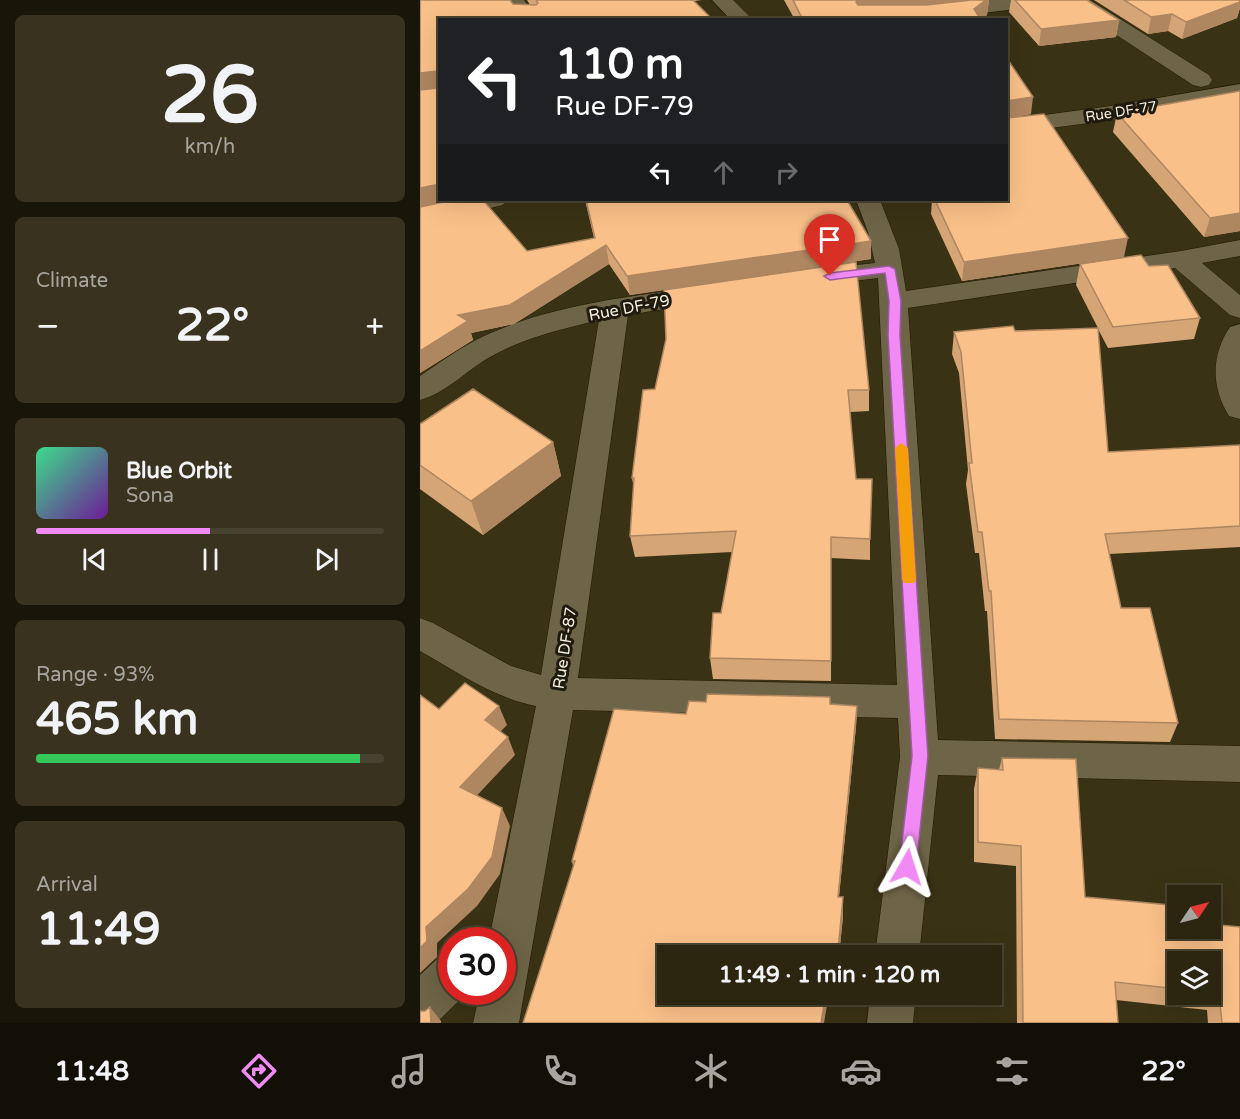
<!DOCTYPE html>
<html lang="en">
<head>
<meta charset="utf-8">
<style>
	body { margin:0; font-family:"Varela Round",sans-serif; background:#38321e; color:#f1f3f6; height:100vh; display:flex; flex-direction:column; font-size:22px; white-space:nowrap }
	* { box-sizing:border-box; margin:0 }
	p { font-size:20px; color:#a6a59f }
	.icon { flex:none; width:33px; height:33px; fill:none; stroke:currentColor; stroke-width:2; stroke-linecap:round; stroke-linejoin:round }
	.map { position:relative; flex:1; overflow:hidden }
	.drawer { display:flex; flex-direction:column; gap:15px; padding:15px; background:#181509; width:420px }
	.drawer>* { flex:none }
	.banner { position:absolute; left:18px; top:18px; width:570px; height:183px; border-radius:0px; box-shadow:0 6px 24px #0002,0 0 0 2px #484330; background:#202124; color:#fff; overflow:hidden }
	.needle { width:39px; rotate:55deg }
	.fabs { position:absolute; left:747px; top:885px; display:grid; gap:12px }
	.fabs a { display:grid; place-items:center; width:54px; height:54px; border-radius:0px; background:#2c2610; box-shadow:0 6px 24px #0002,0 0 0 2px #484330; font-size:30px }
	.speed { position:absolute; left:18px; top:927px; display:flex; gap:12px; font-size:30px; font-weight:700; text-align:center }
	.speed>* { display:grid; place-content:center; width:78px; height:78px; border-radius:50%; background:#2c2610; box-shadow:0 6px 24px #0002,0 0 0 2px #484330; line-height:1 }
	.speed .limit { border:9px solid #d22; background:#fff; color:#111 }
	.pin { position:absolute; display:grid; place-items:center; width:51px; height:51px; color:#fff; margin:-62px -26px; border-radius:50% 50% 50% 0; rotate:-45deg; box-shadow:0 0 6px #0007 }
	.pin .icon { rotate:45deg }
	.me { position:absolute; width:66px; margin:-33px; rotate:6deg; stroke-linejoin:round; filter:drop-shadow(0 0 4px #0008) }
	.turn { display:flex; align-items:center; gap:21px; height:126px; padding:0 18px; font-size:27px }
	.turn .icon { width:78px; height:78px; stroke-width:2.5 }
	.turn b { display:block; font-size:42px; line-height:51px }
	.lanes { display:flex; align-items:center; height:57px; padding:0 18px; background:#0003; justify-content:center; gap:30px; direction:ltr }
	.lanes .off { opacity:.35 }
	.big { font-size:45px; font-weight:700; line-height:1.1 }
	.drawer .card { flex:1; display:flex; flex-direction:column; justify-content:center; gap:9px; min-width:0; padding:0 21px; border-radius:9px; background:#38321e }
	.drawer .dial { align-items:center; gap:0 }
	.dial b { font-size:78px; line-height:1 }
	.song { display:flex; align-items:center; gap:18px }
	.cover { width:72px; height:72px; border-radius:9px; background:linear-gradient(135deg,hsl(150 70% 55%),hsl(280 70% 35%)) }
	.played { height:6px; border-radius:3px; background:linear-gradient(90deg,#f18af4 50%,#484330 50%) }
	.keys { display:flex; justify-content:space-around; direction:ltr }
	.heat { display:flex; justify-content:space-between; align-items:center; font-size:33px; direction:ltr }
	.charge { height:9px; border-radius:4px; background:linear-gradient(90deg,#34c759 93%,#484330 0) }
	.trip { position:absolute; left:237px; top:945px; width:345px; height:60px; border-radius:0px; background:#2c2610; box-shadow:0 6px 24px #0002,0 0 0 2px #484330; font-weight:700; line-height:60px; text-align:center }
	.tabs { display:flex; height:96px; justify-content:space-around; align-items:center; background:#120f06; color:#a6a59f }
	.tabs .icon { width:42px; height:42px }
	.tabs .on { color:#f18af4 }
	.tabs b { font-size:27px; color:#f1f3f6 }
	main { display:flex; flex:1; min-height:0 }
	.map>svg:first-child { display:block }
	.lines { fill:none; stroke-linecap:round; stroke-linejoin:round }
	.street-casing { stroke:#211900; stroke-width:1 }
	.street { fill:#6e6447; fill-rule:evenodd }
	.wall { fill:#d6a576; fill-rule:evenodd }
	.shaded-wall { fill:#ae8660 }
	.building { fill:#f9c089; stroke:#ae8660; stroke-width:1.5 }
	.route { fill:#f18af4; stroke:#9d5a9f; stroke-width:1.5 }
	.slow { fill:#f59e0b }
	.labels { text-anchor:middle; stroke-width:6; stroke-linejoin:round; paint-order:stroke }
	.far-street-label { font-size:14px; fill:#f4efde; stroke:#1e1a0e }
	.street-label { font-size:16px; fill:#f4efde; stroke:#1e1a0e }
</style>
</head>
<body>
<main>
<section class="drawer">
<div class="card dial"><b>26</b><p>km/h</p></div>
<div class="card"><p>Climate</p>
<div class="heat"><a>−</a><b class="big">22°</b><a>+</a></div>
</div>
<div class="card">
<div class="song"><i class="cover"></i><div><b>Blue Orbit</b><p>Sona</p></div></div>
<div class="played"></div>
<div class="keys"><svg class="icon" aria-label="previous" viewBox="0 0 24 24"><path d="M18 5L8 12l10 7zM5 5v14"/></svg><svg class="icon" aria-label="pause" viewBox="0 0 24 24"><path d="M8 5v14M16 5v14"/></svg><svg class="icon" aria-label="next" viewBox="0 0 24 24"><path d="M6 5l10 7-10 7zM19 5v14"/></svg></div>
</div>
<div class="card"><p>Range · 93%</p><b class="big">465 km</b><div class="charge"></div></div>
<div class="card"><p>Arrival</p><b class="big">11:49</b></div>
</section>
<div class="map">
<svg width="820" height="1023" viewBox="0 0 820 1023">
	<rect width="100%" height="100%" fill="#3a3215"/>
	<g class="lines">
		<defs>
			<path id="street" d="M84 0H104L119 20H98Z
				M292 0H313L333 20H311Z
				M570 0H632L629 4 622 6 505 20H438L441 16 448 14Z
				M646 0H670L789 75 792 80 789 85 781 87 773 85 649 4Z
				M820 84V98L691 120 586 134V120L691 106Z
				M43 200H86L83 205 0 225V209Z
				M436 200H460L479 249 486 291 761 251 820 240V256L782 263 820 295V318L810 315 755 268 488 308 518 740 820 746V782L518 775 499 956H455L480 757 478 718 153 710 99 1023H53L60 992H82V940H69L116 706C74 698 37 672 0 651V618L13 623 91 666 121 675 179 320C142 329 103 338 70 357 47 370 26 393 0 400V376C19 363 38 349 58 339 126 305 213 296 287 286L297 288 301 294 297 300 208 315 158 678 477 685 458 278 392 286 382 284 379 278 382 272 392 270 455 263 448 232Z
				M820 324V419L809 416C791 387 791 355 810 327Z
				M32 954V992H48L16 1023H0V975L16 960Z
				M450 994H496L493 1023H447Z"/>
		</defs>
		<!-- street casing -->
		<use href="#street" class="street-casing"/>
		<!-- street -->
		<use href="#street" class="street"/>
	</g>
	<!-- wall -->
	<path class="wall" d="M0 0 110 5 107 0H282L274 1 20 200 107 251 174 238 165 200H427L451 241V259L210 295 189 264 94 324 51 333 53 340 0 373Z
		M364 0H569L567 15 561 19 375 20Z
		M591 0H595L699 20 696 37 619 46 589 12Z
		M674 0H819L820 8 817 18 762 39 748 31 728 34Z
		M586 57 611 114 594 117 704 257 542 281 511 214 512 200H586Z
		M820 91V231L784 237 693 132 697 113Z
		M660 264 729 266 780 318 774 339 688 348 678 329 688 452 820 445V547L689 554 701 608 758 723 750 742 575 739 567 611H565L559 553H555L546 484 548 470 539 373 532 354 534 332 678 328 656 285Z
		M223 390H449V411L430 412 436 479 450 539V560L411 558V681L293 679 290 658 301 613 312 552 215 557 210 536 214 489 212 478Z
		M0 424 133 442 141 476 63 535 0 489Z
		M286 702 410 704 437 706 436 727 419 897H423V916L419 956H248L153 866 152 861 266 714Z
		M582 758 656 759 665 897 750 905 751 920H758V928H790V924L820 927V1023H788L787 1010 696 1000 698 1023H597L596 866 554 862V789L558 768 579 770ZM758 962H790V994H758Z"/>
	<!-- shaded-wall -->
	<path class="shaded-wall" d="M438 0H550L440 14 436 2Z
		M566 0H569L567 15 561 20 554 9Z
		M820 2V8L817 18 762 39 766 22Z
		M752 14 748 31 728 34 731 17Z
		M699 20 696 37 619 46 621 29Z
		M17 71 20 89 0 91V73Z
		M613 97 611 114 586 118V101Z
		M20 184V200H41L0 207V188Z
		M820 213V231L784 237 790 218Z
		M708 238 704 257 542 281 544 262Z
		M451 241V259L210 295 207 276Z
		M186 245 189 264 94 324 51 333 53 340 0 373V351L38 315Z
		M133 442 141 476 63 535 51 501Z
		M79 706 87 725 73 739 65 720Z
		M437 706 436 727 417 915 418 897Z
		M88 737 95 755 48 805 40 787Z
		M82 808 90 826 80 874 57 906 17 943V957L0 973V948L6 927Z
		M423 897V916L419 956H418Z
		M406 994H409L404 1023H401Z
		M10 1007 21 1021V1023H11Z"/>
	<!-- building -->
	<path class="building" d="M0 0H90L93 4 116 5 118 3 116 0H273L293 20H20V184L0 188V90L17 88V71L0 73Z
		M373 0H438L436 2 438 5H506L552 0H566L554 9 561 20H383Z
		M595 0H667L699 20 621 29Z
		M704 0H819L820 2 766 22 752 14 731 17Z
		M586 57 613 97 586 101Z
		M820 91V213L790 218 697 113Z
		M586 103 587 118 624 114 708 238 544 262 515 200H586Z
		M33 200H63L107 251 175 238 166 200H427L451 241 207 276 186 245 90 305 38 315 48 321 0 351V207Z
		M721 255 729 266 748 265 780 318 693 327 660 264Z
		M436 262 449 390H428L436 479H452L450 539 411 537V661L290 658 293 613H301L316 531 210 536 214 478H212L223 390 235 389 246 339 244 290Z
		M593 326 595 331 678 328 688 452 820 445V526L685 534 701 608H730L758 723 579 719 571 591H569L562 532H558L549 463H552L541 352 534 332Z
		M53 389 133 442 51 501 0 465V424Z
		M45 683 79 706 65 720 88 737 40 787 82 808 72 857 48 889 6 927 7 941 0 948V695L19 709Z
		M287 694 410 697V704L437 706 418 897H423L418 951H414L413 956H248V994H406L401 1023H103L155 861H152L194 709 266 714 269 701 286 702Z
		M582 758 656 759 665 897 750 905 751 920H758V928H790V924L820 927V1023H802L799 994 790 993V962H758V989L695 982 698 1023H603L601 846 558 842V768L583 770Z
		M10 1007 11 1023H0V1011H5Z"/>
	<!-- route -->
	<path class="route" d="M469 266 475 269 481 301 480 335 508 756 496 867 494 873 487 875 481 873 479 867 492 756 468 335 469 301 465 273 410 280 404 276 410 273Z"/>
	<!-- slow -->
	<path class="slow" d="M481 443 488 448 496 579 494 583H484L482 579 475 448Z"/>
	<g class="labels">
		<!-- far-street labels -->
		<g class="far-street-label">
			<text transform="translate(701 111) rotate(-9)" y="5">Rue DF-77</text>
		</g>
		<!-- street labels -->
		<g class="street-label">
			<text transform="translate(209 307) rotate(-11)" y="6">Rue DF-79</text>
			<text transform="translate(144 648) rotate(-81)" y="6">Rue DF-87</text>
		</g>
	</g>
</svg>
<div class="fabs">
<a><svg class="needle" viewBox="-14 -14 28 28"><path d="M0-13l5 13h-10z" fill="#e53935"/><path d="M0 13l5-13h-10z" fill="#a6a59f"/></svg></a>
<a><svg class="icon" aria-label="layers" viewBox="0 0 24 24"><path d="M12 4l9 5-9 5-9-5zM3 14l9 5 9-5"/></svg></a>
</div>
<div class="speed"><div class="limit">30</div></div>
<div class="pin" style="left:410px;top:276px;background:#d93025"><svg class="icon" aria-label="arrive" viewBox="0 0 24 24"><path d="M6 21V4h12l-3 4 3 4H6"/></svg></div>
<svg class="me" style="left:487px;top:867px" viewBox="-20 -20 40 40"><path d="M0-17L14 15 0 8-14 15z" fill="#f18af4" stroke="#fff" stroke-width="4"/></svg>
<div class="trip">11:49 · 1 min · 120 m</div>
<div class="banner">
<div class="turn"><svg class="icon" aria-label="left" viewBox="0 0 24 24"><path d="M17 20v-9H6M10 6l-5 5 5 5"/></svg><div><b>110 m</b>Rue DF-79</div></div>
<div class="lanes"><svg class="icon" aria-label="left" viewBox="0 0 24 24"><path d="M17 20v-9H6M10 6l-5 5 5 5"/></svg><svg class="icon off" aria-label="ahead" viewBox="0 0 24 24"><path d="M12 20V5M6 11l6-6 6 6"/></svg><svg class="icon off" aria-label="right" viewBox="0 0 24 24"><path d="M7 20v-9h11M14 6l5 5-5 5"/></svg></div>
</div>
</div>
</main>
<nav class="tabs">
<b>11:48</b>
<svg class="icon on" aria-label="directions" viewBox="0 0 24 24"><path d="M12 3l9 9-9 9-9-9zM9 14v-3h6M13 9l2 2-2 2"/></svg>
<svg class="icon" aria-label="music" viewBox="0 0 24 24"><path d="M9 18V5l10-2v13"/><circle cx="6" cy="18" r="3"/><circle cx="16" cy="16" r="3"/></svg>
<svg class="icon" aria-label="phone" viewBox="0 0 24 24"><path d="M5 4h4l2 5-3 2q2 4 5 5l2-3 5 2v4C11 20 4 13 5 4z"/></svg>
<svg class="icon" aria-label="climate" viewBox="0 0 24 24"><path d="M12 3v18M4 7l16 10M4 17L20 7"/></svg>
<svg class="icon" aria-label="car" viewBox="0 0 24 24"><path d="M5 17H2v-5l4-1 3-4h7l3 4 3 1v5h-3M9 17h6M6 11h13"/><circle cx="7" cy="17" r="2"/><circle cx="17" cy="17" r="2"/></svg>
<svg class="icon" aria-label="filters" viewBox="0 0 24 24"><path d="M4 7h16M4 17h16"/><circle cx="9" cy="7" r="2"/><circle cx="15" cy="17" r="2"/></svg>
<b>22°</b>
</nav>
</body>
</html>
